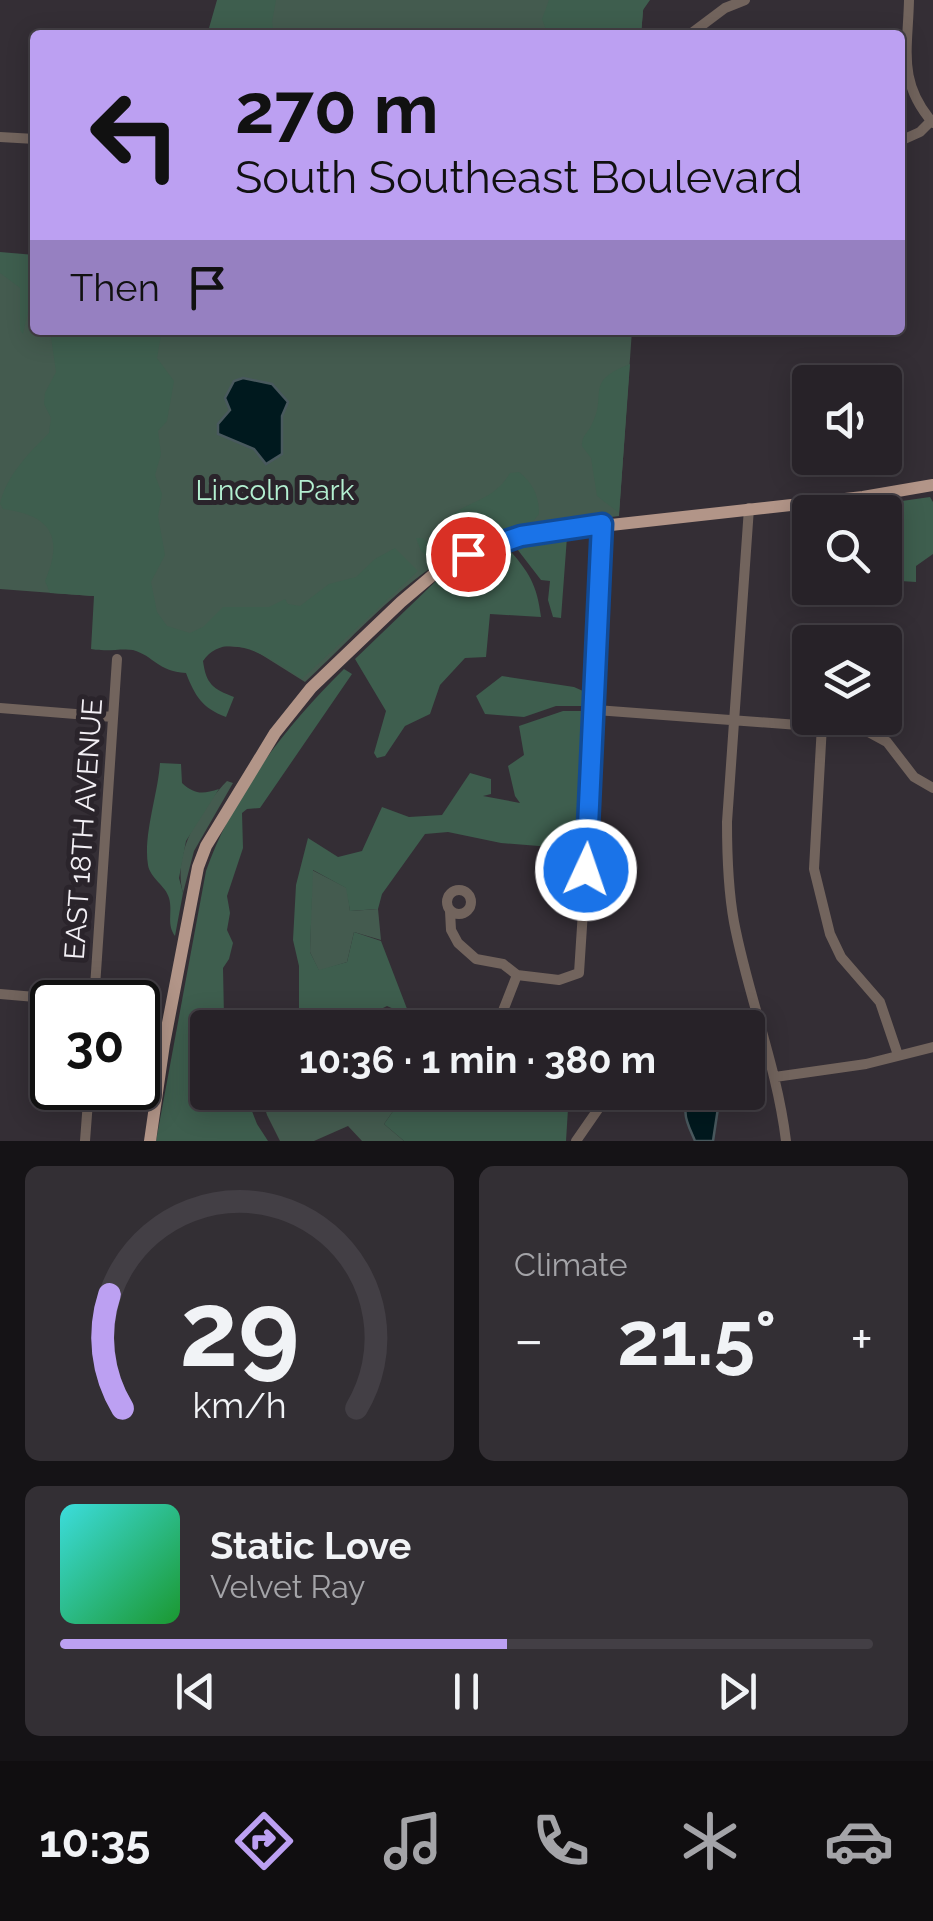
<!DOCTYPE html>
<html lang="en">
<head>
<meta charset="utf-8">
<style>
	body { margin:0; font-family:Raleway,sans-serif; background:#332f34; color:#f1f3f6; height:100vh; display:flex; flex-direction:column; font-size:38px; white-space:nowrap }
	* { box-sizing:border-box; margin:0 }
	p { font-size:32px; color:#a4a4a8 }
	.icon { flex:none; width:55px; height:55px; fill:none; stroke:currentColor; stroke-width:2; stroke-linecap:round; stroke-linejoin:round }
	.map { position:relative; height:1141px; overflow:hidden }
	.sheet { display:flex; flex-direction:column; gap:25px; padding:25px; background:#151316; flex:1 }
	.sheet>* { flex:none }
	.top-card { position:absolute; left:30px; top:30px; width:875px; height:305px; border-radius:10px; box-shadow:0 5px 25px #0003,0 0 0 2px #433f45; background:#bca0f2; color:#111; overflow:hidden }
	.tools { position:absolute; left:792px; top:365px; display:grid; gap:20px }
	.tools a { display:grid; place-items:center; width:110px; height:110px; border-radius:10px; background:#272228; box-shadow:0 5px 25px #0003,0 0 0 2px #433f45; font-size:50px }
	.speed { position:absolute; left:30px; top:980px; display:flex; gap:20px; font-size:50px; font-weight:700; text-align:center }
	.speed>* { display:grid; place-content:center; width:130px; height:130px; border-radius:50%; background:#272228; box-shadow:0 5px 25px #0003,0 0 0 2px #433f45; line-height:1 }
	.speed .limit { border:5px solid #111; border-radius:15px; background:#fff; color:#111 }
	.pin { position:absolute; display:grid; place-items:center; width:85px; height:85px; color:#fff; margin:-42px; border:5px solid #fff; border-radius:50%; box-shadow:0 2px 10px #0007 }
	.me { position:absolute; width:110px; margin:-55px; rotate:3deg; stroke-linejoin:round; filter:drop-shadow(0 0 8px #0008) }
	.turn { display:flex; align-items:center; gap:35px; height:210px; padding:0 40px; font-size:45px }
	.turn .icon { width:130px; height:130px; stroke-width:2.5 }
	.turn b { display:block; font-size:70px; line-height:85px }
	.then { display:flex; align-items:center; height:95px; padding:0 40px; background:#0003; gap:20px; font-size:38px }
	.big { font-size:75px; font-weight:700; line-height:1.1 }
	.sheet .card { flex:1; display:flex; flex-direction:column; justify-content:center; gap:15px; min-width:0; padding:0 35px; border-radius:15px; background:#332f34 }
	.sheet .dial { align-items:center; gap:0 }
	.dial svg { height:260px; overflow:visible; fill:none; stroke:#433f45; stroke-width:7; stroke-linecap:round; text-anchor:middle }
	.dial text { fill:#f1f3f6; stroke:none }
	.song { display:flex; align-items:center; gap:30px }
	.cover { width:120px; height:120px; border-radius:15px; background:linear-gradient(135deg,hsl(180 70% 55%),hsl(130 70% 35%)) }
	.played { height:10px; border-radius:5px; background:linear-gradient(90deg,#bca0f2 55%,#433f45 55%) }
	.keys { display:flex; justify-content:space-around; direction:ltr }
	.heat { display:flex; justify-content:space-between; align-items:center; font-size:55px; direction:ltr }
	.sheet .tiles { flex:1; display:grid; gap:25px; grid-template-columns:1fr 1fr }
	.card:last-child { grid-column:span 2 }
	.trip { position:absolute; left:190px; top:1010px; width:575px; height:100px; border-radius:10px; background:#272228; box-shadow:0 5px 25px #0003,0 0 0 2px #433f45; font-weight:700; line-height:100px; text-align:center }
	.tab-bar { display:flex; height:160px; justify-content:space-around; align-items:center; background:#100e10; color:#a4a4a8 }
	.tab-bar .icon { width:70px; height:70px }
	.tab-bar .selected { color:#bca0f2 }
	.tab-bar b { font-size:45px; color:#f1f3f6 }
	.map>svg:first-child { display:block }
	.green { fill:#445b4f }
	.forest { fill:#3e5e4e }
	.water { fill:#00191e; stroke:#49595e; stroke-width:2.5 }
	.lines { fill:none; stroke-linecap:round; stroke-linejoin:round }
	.minor { stroke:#72645d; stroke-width:10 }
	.major { stroke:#b29588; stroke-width:12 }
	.route-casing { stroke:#114b97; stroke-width:25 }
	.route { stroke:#1a73e8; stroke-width:18 }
	.labels { text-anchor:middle; stroke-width:10; stroke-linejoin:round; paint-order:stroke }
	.park-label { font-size:28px; fill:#b3f0d1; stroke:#2a242b }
	.street-label { font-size:28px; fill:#f2eff4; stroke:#2a242b }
</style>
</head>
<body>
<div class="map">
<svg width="933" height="1141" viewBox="0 0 933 1141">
	<rect width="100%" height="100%" fill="#342e35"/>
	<!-- green -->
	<path class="green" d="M264 0H644L641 35H254Z
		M0 257 35 262V330H632L619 516C581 521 541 523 503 533 423 554 364 628 305 682L251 648 130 639 132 599 0 589Z
		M227 781 233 783 194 851 183 893C172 853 200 809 227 781Z
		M312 870 347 888 350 911 378 909 381 940 354 932 347 962 319 971 310 952Z
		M260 1093H314L339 1101 345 1093H387L396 1107 384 1124 404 1141H362L348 1126 314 1141H280L267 1115Z"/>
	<!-- forest -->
	<path class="forest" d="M217 0H276L272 22 274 35H207Z
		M549 0H650L643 10 641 35H548L542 19Z
		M0 252 35 255V309L28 312 23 334 20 330V288L0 273Z
		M50 330H162L157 358 174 381 167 421 158 431 161 454 155 475 162 494 158 516 165 555 151 582 157 612 167 626 190 633 203 627 223 607H269L285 599 288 604 300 606 329 584 356 577 375 559 395 548 418 571 302 679C276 663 228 625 203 661 206 684 213 689 234 697L226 717C202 708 195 696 186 673 157 671 154 656 133 650 123 648 105 652 91 649L94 596 50 593 45 581C64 537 51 515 3 509L0 504C6 476 29 453 49 433L51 418 44 404 45 393 56 372Z
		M630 364 619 513 597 496 591 458 582 446C582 434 588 434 592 424 608 394 583 382 630 364Z
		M519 472C533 483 539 496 539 514L531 524 483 536 438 560 432 561 421 551 416 538H422L431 545H440L443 539 437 529C460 499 491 506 510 473Z
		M930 497 933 502V554L916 566V582L885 580V512H881V504Z
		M567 537 561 618 553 617 548 600 550 581 541 580 514 545Z
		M507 547C529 572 537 584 541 617L490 614 486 657 465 658 440 685 430 714 405 726 385 756 377 758 374 753 386 711 355 659 436 581 470 561Z
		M344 669 352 674 260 808 247 809 242 813 243 848 227 896 230 913 227 930 233 943 229 959 223 968 224 1017 232 1027 208 1028V1092L245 1093 257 1124 268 1141H156L206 871C233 794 286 726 344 669Z
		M502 676 574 687 583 691 584 706H556L524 717 485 714 476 696Z
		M563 711H586L576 849 501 843 448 832 425 834 382 894 378 909 350 911 346 888 313 870 310 952 319 970 347 962 354 932 381 941 414 1027H405L396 1010 387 1006 371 1014 362 1027 299 1028V966L293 940 296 885 308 838 338 857 362 851 382 807 409 817 442 815 470 773 491 779V794L483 796 520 803 515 796 508 766 524 755 519 726Z
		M160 763 181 764 182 783C195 795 203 794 219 789L186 841 179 878 183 893 175 936C166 924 173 912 169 898 166 886 150 878 148 865 143 835 158 794 160 763Z
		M449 1092H518L522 1095 569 1093 566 1141H404L384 1124 396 1107 387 1093Z"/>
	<!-- water -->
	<path class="water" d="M243 378 272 384 288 402 282 416V454L266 464 254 449 218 434V424L230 410 225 398 234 381Z
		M701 1097 714 1102 718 1108 713 1141H695C688 1124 675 1104 701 1097Z"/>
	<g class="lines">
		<!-- minor -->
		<path class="minor" d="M909 0C908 49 897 82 933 123
			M689 35 725 8 745 0
			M0 137 35 139
			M900 141 920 132 931 121
			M749 508 727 822C727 856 728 889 734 922 748 996 777 1066 786 1141
			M0 708 113 717
			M596 710 865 730 887 742 914 777 933 788
			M822 725 814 869 830 934 841 957 880 1002 898 1055
			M447 902a12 12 0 1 1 24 0a12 12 0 1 1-24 0Z
			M450 911 451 930 458 943 476 959 503 964 517 975 559 980 579 973 596 710 591 699 601 524
			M0 994 94 1002
			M94 1002 117 659
			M497 1026 517 975
			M670 1028C690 1012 705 1025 727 1023 741 1022 746 1019 759 1015
			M775 1077 866 1064 933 1047
			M85 1141 89 1088
			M576 1141 610 1092"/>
		<!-- major -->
		<path class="major" d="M150 1141 164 1044 198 867 206 846 275 733 311 688 401 602 434 574 468 554 504 540 539 533 863 497 933 485"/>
	</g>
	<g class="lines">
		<defs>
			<path id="route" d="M468 554 521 536 602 524 586 870"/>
		</defs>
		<!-- route casing -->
		<use href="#route" class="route-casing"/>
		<!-- route -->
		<use href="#route" class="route"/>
	</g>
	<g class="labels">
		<!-- park labels -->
		<g class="park-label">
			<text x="275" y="500">Lincoln Park</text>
		</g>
		<!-- street labels -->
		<g class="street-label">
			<text transform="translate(83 829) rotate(-86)" y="10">EAST 18TH AVENUE</text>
		</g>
	</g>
</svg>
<div class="tools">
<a><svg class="icon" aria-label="sound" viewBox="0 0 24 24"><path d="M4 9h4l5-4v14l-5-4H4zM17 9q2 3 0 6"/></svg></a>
<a><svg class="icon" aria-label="search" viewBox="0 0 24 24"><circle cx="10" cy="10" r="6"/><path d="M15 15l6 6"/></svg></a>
<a><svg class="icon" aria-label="layers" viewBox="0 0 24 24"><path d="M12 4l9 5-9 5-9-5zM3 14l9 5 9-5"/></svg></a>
</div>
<div class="speed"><div class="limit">30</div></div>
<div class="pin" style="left:468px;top:554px;background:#d93025"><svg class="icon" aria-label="arrive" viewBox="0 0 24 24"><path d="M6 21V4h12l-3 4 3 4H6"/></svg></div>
<svg class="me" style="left:586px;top:870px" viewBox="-20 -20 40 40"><circle r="17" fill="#1a73e8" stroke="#fff" stroke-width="3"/><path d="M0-11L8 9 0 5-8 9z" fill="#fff"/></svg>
<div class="trip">10:36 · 1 min · 380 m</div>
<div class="top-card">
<div class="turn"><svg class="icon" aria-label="left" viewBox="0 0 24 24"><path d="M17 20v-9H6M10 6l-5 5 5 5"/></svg><div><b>270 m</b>South Southeast Boulevard</div></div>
<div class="then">Then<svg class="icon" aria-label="arrive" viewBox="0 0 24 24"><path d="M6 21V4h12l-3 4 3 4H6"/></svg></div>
</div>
</div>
<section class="sheet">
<div class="tiles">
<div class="card dial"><svg viewBox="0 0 100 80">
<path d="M14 69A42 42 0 1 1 86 69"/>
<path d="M14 69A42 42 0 0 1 10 34" stroke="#bca0f2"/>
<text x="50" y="56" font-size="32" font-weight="700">29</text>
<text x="50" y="72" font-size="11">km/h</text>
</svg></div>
<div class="card"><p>Climate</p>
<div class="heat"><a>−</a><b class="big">21.5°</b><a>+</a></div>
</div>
<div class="card">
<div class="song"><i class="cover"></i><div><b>Static Love</b><p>Velvet Ray</p></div></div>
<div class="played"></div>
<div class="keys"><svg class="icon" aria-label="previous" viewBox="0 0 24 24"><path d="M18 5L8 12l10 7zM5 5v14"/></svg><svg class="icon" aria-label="pause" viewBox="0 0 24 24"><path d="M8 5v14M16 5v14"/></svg><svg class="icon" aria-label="next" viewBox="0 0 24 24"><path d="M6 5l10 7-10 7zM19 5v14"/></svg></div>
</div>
</div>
</section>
<nav class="tab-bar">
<b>10:35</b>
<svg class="icon selected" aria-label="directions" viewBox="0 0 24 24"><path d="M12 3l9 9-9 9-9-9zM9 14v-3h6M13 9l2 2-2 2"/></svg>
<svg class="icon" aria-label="music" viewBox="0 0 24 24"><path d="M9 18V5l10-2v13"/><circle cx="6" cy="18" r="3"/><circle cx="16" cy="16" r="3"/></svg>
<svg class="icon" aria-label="phone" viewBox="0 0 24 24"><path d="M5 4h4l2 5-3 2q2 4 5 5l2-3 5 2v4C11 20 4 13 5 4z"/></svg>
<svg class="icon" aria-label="climate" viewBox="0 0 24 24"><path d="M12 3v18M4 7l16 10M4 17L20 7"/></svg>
<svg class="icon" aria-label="car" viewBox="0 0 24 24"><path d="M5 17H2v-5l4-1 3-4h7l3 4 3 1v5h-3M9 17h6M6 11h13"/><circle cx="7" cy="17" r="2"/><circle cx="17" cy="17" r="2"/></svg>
</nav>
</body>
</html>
